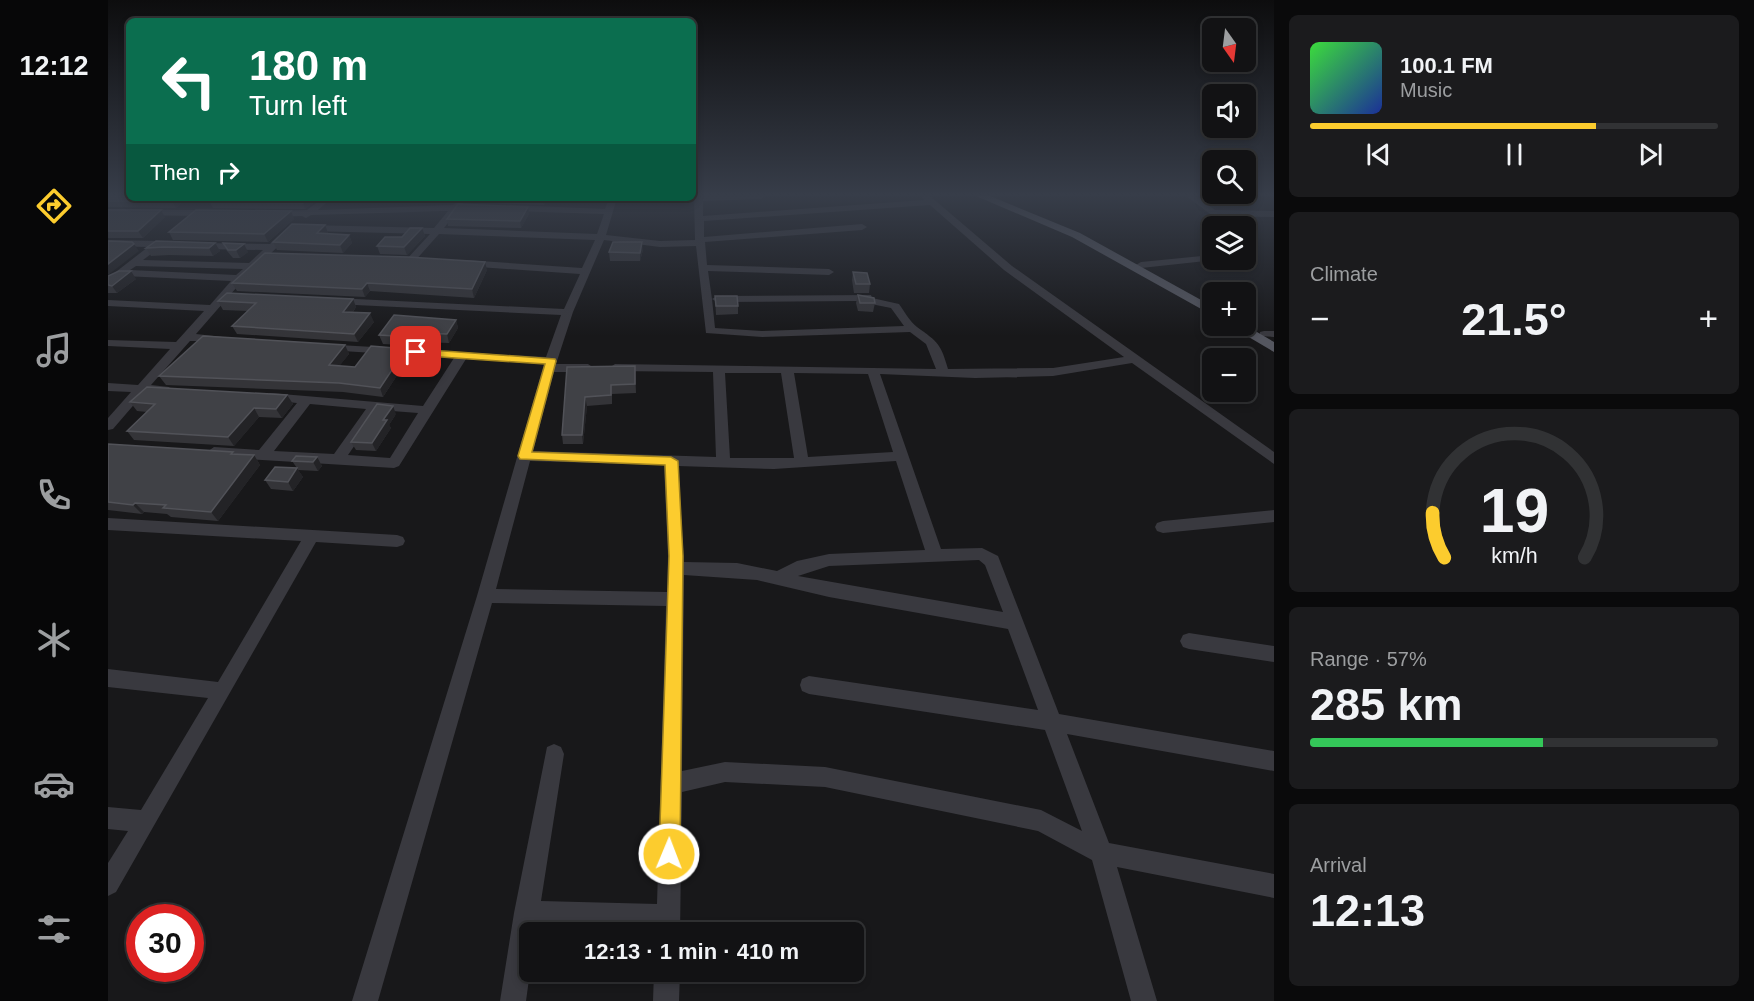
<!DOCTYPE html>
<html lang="en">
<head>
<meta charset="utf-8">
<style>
	body { margin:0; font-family:Helvetica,sans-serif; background:#1b1b1d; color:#f1f3f6; height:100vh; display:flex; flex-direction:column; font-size:22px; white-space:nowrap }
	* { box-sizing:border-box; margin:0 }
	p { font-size:20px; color:#9c9ea0 }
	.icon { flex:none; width:33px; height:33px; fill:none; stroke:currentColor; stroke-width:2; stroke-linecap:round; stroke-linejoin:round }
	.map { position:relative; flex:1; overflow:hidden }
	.details { display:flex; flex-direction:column; gap:15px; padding:15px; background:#0a0a0b; width:480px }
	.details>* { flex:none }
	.top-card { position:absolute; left:18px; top:18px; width:570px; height:183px; border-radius:9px; box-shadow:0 3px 9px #0003,0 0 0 2px #313234; background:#0b6e4f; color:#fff; overflow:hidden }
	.needle { width:39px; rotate:166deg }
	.buttons { position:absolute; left:1094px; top:18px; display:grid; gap:12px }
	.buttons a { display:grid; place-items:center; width:54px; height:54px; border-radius:9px; background:#121214; box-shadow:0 3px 9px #0003,0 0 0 2px #313234; font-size:30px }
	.speed { position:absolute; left:18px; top:904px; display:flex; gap:12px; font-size:30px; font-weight:700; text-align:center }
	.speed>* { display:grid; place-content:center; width:78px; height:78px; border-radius:50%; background:#121214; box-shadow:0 3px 9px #0003,0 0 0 2px #313234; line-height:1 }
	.speed .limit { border:9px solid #d22; background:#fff; color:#111 }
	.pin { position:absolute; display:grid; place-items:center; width:51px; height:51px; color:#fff; margin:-26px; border-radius:12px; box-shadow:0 3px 9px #0006 }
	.me { position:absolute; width:66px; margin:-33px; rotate:1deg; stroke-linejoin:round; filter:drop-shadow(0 0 4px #0008) }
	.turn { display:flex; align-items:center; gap:21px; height:126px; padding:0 24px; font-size:27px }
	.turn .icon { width:78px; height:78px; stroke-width:2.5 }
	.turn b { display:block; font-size:42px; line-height:51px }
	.then { display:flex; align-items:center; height:57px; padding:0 24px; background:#0003; gap:12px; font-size:22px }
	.big { font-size:45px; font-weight:800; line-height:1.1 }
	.details .tile { flex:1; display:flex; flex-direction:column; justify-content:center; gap:9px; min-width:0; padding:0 21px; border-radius:9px; background:#1b1b1d }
	.details .dial { align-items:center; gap:0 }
	.dial svg { height:156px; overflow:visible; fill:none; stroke:#313234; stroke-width:7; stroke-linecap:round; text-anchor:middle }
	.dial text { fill:#f1f3f6; stroke:none }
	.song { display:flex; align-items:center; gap:18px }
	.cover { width:72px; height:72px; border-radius:9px; background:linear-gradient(135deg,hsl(120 70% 55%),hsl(230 70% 35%)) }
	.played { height:6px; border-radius:3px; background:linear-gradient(90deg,#fccc2e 70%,#313234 70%) }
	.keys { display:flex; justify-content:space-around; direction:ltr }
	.heat { display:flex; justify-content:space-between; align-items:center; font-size:33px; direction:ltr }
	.charge { height:9px; border-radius:4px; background:linear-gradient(90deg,#34c759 57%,#313234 0) }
	.trip { position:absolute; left:411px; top:922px; width:345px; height:60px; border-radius:9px; background:#121214; box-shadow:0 3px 9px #0003,0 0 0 2px #313234; font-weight:800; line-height:60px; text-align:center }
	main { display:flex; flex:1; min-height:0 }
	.tabs { display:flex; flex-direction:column; width:108px; justify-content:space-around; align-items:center; background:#070708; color:#9c9ea0 }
	.tabs .icon { width:42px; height:42px }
	.tabs .current { color:#fccc2e }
	.tabs b { font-size:27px; color:#f1f3f6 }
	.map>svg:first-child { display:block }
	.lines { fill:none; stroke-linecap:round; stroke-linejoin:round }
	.minor { fill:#39393f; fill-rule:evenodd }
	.major { fill:#54565f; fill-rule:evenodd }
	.wall { fill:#343438 }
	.shaded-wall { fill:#232326 }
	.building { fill:#404146; stroke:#515258; stroke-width:1.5 }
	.route { fill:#fccc2e; stroke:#a4851e; stroke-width:1.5 }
</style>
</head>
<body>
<main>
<nav class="tabs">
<b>12:12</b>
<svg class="icon current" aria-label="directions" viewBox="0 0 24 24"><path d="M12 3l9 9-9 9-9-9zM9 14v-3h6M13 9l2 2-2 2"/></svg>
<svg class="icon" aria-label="music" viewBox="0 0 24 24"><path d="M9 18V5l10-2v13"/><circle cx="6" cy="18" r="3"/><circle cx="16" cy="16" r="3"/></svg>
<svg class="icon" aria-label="phone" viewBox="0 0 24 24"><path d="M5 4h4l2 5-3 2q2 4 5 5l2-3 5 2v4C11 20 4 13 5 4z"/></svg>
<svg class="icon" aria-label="climate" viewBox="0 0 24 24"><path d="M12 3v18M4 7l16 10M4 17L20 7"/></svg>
<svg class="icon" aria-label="car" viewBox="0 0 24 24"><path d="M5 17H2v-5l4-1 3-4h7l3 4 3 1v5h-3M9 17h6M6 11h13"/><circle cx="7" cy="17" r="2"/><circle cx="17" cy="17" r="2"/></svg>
<svg class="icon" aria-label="filters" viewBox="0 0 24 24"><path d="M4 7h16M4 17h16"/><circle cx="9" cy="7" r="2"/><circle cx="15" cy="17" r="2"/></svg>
</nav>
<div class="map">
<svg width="1166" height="1001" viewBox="0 0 1166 1001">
	<rect width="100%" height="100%" fill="#18181a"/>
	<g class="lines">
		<!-- minor -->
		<path class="minor" d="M586 196H657L653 199 595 201V216L816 200 813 196H822L904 266 1166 452V464L1024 363 945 376 867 378 772 374 833 549 874 548 890 556 951 714 1166 751V771L959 734 1001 843 1166 874V898L1009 867 1049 1001H1023L984 860 930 831 717 787 617 782 574 792 572 933H548V928L430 925 428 933H422V972L418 1001H392L406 913 439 747 446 744 453 747 456 754 433 901 549 904 558 606 384 603 270 1001H244L369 596 436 364 358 359 291 466 286 468 106 457 99 452 106 447 151 450 189 403 157 400 156 397 162 393 315 406 346 358 218 350 214 348V344L438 357 453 315 227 304 222 301 227 298 456 309 472 274 357 266 352 263 357 260 474 268 487 240 331 234 306 262 303 263 298 260 322 234 200 231 195 228 200 225 326 228 340 211 203 215 198 218 194 216 165 217 161 214 165 211 199 210 215 198H224L210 210 345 205 351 200 355 203 354 205 369 204 373 207 369 210H350L336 228 489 234 496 214 402 211 398 208 402 205 497 209 501 198H509L498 235 552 241 587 240ZM822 205 896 270 1016 357 945 368 840 369C833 344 830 342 809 327 802 322 796 311 791 304L764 298 763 295 609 296 604 299 600 271 721 275 726 272 721 269 599 265 597 242 754 230 759 227 754 224 596 237V221ZM496 240 552 247 588 246 598 333 654 337 802 332 818 344 828 369 507 364 501 368 503 371 605 372 608 457 425 451 446 372H480L486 368 480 364H448L465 312ZM604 299 609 302 748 301 783 308 796 326 654 331 607 328ZM617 373H673L686 458H622ZM686 373 760 374 785 452 700 457ZM202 404 258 409 226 454 166 451ZM271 410 310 413 282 458 240 455ZM422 461 556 465 560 556 559 592 388 589ZM788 461 817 550 721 554 689 561 669 571 629 563 576 562 570 466 666 469ZM871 560 877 565 895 612 690 576 721 566ZM576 575 649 580 721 597 900 629 930 710 701 676 694 679 692 685 694 691 701 694 937 730 974 831 933 810 717 767 617 762 574 771Z
			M1078 196H1088L1107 210 1166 211V217L1105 216Z
			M0 209 105 210 109 213 105 216 0 215Z
			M178 229 186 231 135 280 88 334 115 337V341H82L43 385 61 387 63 390 61 393H36L5 429 0 430V418L23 392 0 391V383L30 385 62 349 0 346V340L68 342 96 311 0 306V300L102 305 123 281 15 276 0 286V278L40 247 0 246V240L50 241 66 245 61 248H51L35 260 141 263 155 250 91 249 86 246 91 243 162 244ZM28 266 135 269 128 275 22 270Z
			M1104 255V260H1107L1033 268 1028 265 1033 262Z
			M1156 331H1166V337L1152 336V332Z
			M1166 510V522L1055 533 1049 531 1047 527 1049 523 1055 521Z
			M0 518 289 535 295 537 297 541 295 545 289 547 208 542 8 892 0 896V863L20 831 0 829V807L33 810 100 698 0 687V669L110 682 193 541 0 530Z
			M1081 633 1166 646V662L1081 649 1075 647 1072 641 1075 635Z
			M546 972H572L571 1001H545Z"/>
		<!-- major -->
		<path class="major" d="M868 196H882L972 233 1104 306V315L964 237Z
			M1137 325 1166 342V352L1122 326Z"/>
	</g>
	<!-- wall -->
	<path class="wall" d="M0 196 78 198 68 208 0 207Z
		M212 198 197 209 105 208 102 202Z
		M382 198H440L436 205 383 203Z
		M420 207 421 214 413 228 340 226 339 219Z
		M0 210 57 217 35 238H0Z
		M186 219 160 242 65 240 61 232Z
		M217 225 220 233 219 234 241 235 244 243 235 253 169 250 165 242Z
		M314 228 317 236 299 255 272 254 269 246 294 237Z
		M107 243 112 251 105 256 61 255 43 256 38 248Z
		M115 243 140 252 132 258H125L119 251Z
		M535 250 532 261H502L501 252Z
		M379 270 366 298 262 291 257 297 129 291 124 283Z
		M745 272 762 284 761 293H746L744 280Z
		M0 276 28 279 9 293H0Z
		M750 295 767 303 765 312 750 311 748 303Z
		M607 296 630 306V314L608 315Z
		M245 299 248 307 245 312 266 322 250 342 129 334 124 326 140 311 115 310 110 301Z
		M348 320 350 328 341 343 312 342 309 346 275 344 271 335Z
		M237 345 241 354 231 366 247 367 298 349 301 357 275 397 235 392 58 385 51 376Z
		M527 366 528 393 504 394V404L479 406 475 444H455L454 435 459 367Z
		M179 395 185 404 174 418 151 417 126 446 26 440 19 431 39 412 29 411 22 402Z
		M288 414 281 425 283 428 268 451 248 450 243 442Z
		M0 444 125 452 126 454 146 455 152 465 110 521 63 517 59 514 36 512 34 514 0 510Z
		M209 457 214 466 210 471 190 470 195 477 185 491 163 489 157 480 189 468 184 461Z"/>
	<!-- shaded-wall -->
	<path class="shaded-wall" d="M67 198H78L68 208 64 201Z
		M202 198H212L197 209 195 203Z
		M435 198H440L436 205 435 199Z
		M420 207 421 214 413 228 412 221Z
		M53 210 57 217 35 238 30 231Z
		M183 211 186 219 160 242 156 234Z
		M217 225 220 233 212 241 209 233Z
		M314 228 317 236 299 255 296 247Z
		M241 235 244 243 235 253 232 245Z
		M534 242 535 250 532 261V253Z
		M107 243 112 251 105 256 101 248Z
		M26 244 31 251 0 275V264Z
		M136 244 140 252 132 258 128 250Z
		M377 262 379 270 366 298 364 289Z
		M23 271 28 279 9 293 4 286Z
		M259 283 262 291 257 297 254 289Z
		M245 299 248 307 239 320 235 312Z
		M262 313 266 322 250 342 246 334Z
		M348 320 350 328 341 343 339 334Z
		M309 333 312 342 309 346 306 337Z
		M237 345 241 354 225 374 221 365Z
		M298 349 301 357 275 397 272 388Z
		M179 395 185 404 174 418 168 409Z
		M477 397 479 406 475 444 474 435Z
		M285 406 288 414 281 425 283 428 268 451 264 443 275 420Z
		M146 408 151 417 126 446 120 437Z
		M146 455 152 465 110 521 103 512Z
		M209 457 214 466 210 471 205 462Z
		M189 468 195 477 185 491 180 482Z
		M27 503 36 512 34 514 25 505Z"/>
	<!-- building -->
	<path class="building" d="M0 196H21V198H67L64 201H0Z
		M106 198H202L195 203 102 202Z
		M350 204 420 207 412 221 339 219Z
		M0 210H53L30 231H0Z
		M88 210 183 211 156 234 61 232Z
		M184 224 217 225 209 233 241 235 232 245 165 242Z
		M302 228H314L296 247 269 246 277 237H294Z
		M0 241 24 242 26 244 0 264Z
		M48 241 107 243 101 248 56 247 38 248Z
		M505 242H534L532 253 501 252Z
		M115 243 136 244 128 250H120Z
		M157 253 300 257 377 262 364 289 259 283 254 289 124 283Z
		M11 271H23L4 286 0 285V276Z
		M745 272 759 273 762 284H748Z
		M119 293 245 299 235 312 262 313 246 334 124 326 148 303 110 301Z
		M750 295 766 298 767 303H752Z
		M607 296H629L630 306H608Z
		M286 315 348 320 339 334 309 333 306 337 271 335Z
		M95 336 237 345 221 365 247 367 263 346 298 349 272 388 231 383 51 376Z
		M527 366V384L503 385V395L477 397 474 435H454L459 367Z
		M39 387 179 395 168 409 146 408 120 437 19 431 47 404 22 402Z
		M269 404 285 406 275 420H279L264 443 243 442Z
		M0 444 125 452 123 454 146 455 103 512 55 508 58 505 27 503 25 505 0 502Z
		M188 456 209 457 205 462 184 461Z
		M167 467 189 468 180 482 157 480Z"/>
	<!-- sky -->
	<linearGradient id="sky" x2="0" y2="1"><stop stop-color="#0d0d0e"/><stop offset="0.58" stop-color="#373d49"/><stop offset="1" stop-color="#373d49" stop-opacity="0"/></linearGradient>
	<rect width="1166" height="336" fill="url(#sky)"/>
	<!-- route -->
	<path class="route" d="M308 349 447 359 448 361 424 452 563 457 570 461 575 556 572 854 569 862 561 865 554 862 551 854 561 556 557 465 412 459 410 456 437 364 304 355V350Z"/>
</svg>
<div class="buttons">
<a><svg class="needle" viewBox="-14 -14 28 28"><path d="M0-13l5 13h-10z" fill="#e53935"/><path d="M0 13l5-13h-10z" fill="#9c9ea0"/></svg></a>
<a><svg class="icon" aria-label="sound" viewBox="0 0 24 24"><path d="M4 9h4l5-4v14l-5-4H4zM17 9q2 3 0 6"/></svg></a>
<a><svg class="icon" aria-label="search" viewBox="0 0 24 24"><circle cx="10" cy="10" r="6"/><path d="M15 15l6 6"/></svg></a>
<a><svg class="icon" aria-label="layers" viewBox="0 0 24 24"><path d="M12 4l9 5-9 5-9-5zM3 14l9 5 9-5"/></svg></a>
<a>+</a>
<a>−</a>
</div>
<div class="speed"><div class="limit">30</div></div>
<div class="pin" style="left:308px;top:352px;background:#d93025"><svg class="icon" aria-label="arrive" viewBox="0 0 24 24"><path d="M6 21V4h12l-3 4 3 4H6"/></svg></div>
<svg class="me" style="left:561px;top:854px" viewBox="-20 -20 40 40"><circle r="17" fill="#fccc2e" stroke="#fff" stroke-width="3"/><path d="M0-11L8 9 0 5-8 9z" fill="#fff"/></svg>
<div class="trip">12:13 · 1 min · 410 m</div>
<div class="top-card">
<div class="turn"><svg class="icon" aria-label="left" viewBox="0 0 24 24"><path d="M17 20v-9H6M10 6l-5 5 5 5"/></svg><div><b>180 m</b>Turn left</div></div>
<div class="then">Then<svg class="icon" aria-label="right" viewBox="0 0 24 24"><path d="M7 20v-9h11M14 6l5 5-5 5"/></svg></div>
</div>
</div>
<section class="details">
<div class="tile">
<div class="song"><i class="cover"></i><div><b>100.1 FM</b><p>Music</p></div></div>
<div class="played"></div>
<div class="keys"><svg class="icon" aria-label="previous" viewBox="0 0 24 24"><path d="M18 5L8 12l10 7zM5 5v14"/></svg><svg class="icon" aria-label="pause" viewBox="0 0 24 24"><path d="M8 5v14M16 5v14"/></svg><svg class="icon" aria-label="next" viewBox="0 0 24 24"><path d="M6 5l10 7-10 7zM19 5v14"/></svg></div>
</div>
<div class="tile"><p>Climate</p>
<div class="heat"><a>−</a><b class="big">21.5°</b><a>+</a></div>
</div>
<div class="tile dial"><svg viewBox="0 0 100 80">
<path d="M14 69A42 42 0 1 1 86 69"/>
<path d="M14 69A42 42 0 0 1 8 46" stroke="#fccc2e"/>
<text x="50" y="56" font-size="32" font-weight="700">19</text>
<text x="50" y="72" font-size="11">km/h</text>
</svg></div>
<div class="tile"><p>Range · 57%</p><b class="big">285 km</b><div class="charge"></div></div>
<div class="tile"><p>Arrival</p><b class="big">12:13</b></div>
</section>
</main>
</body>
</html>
